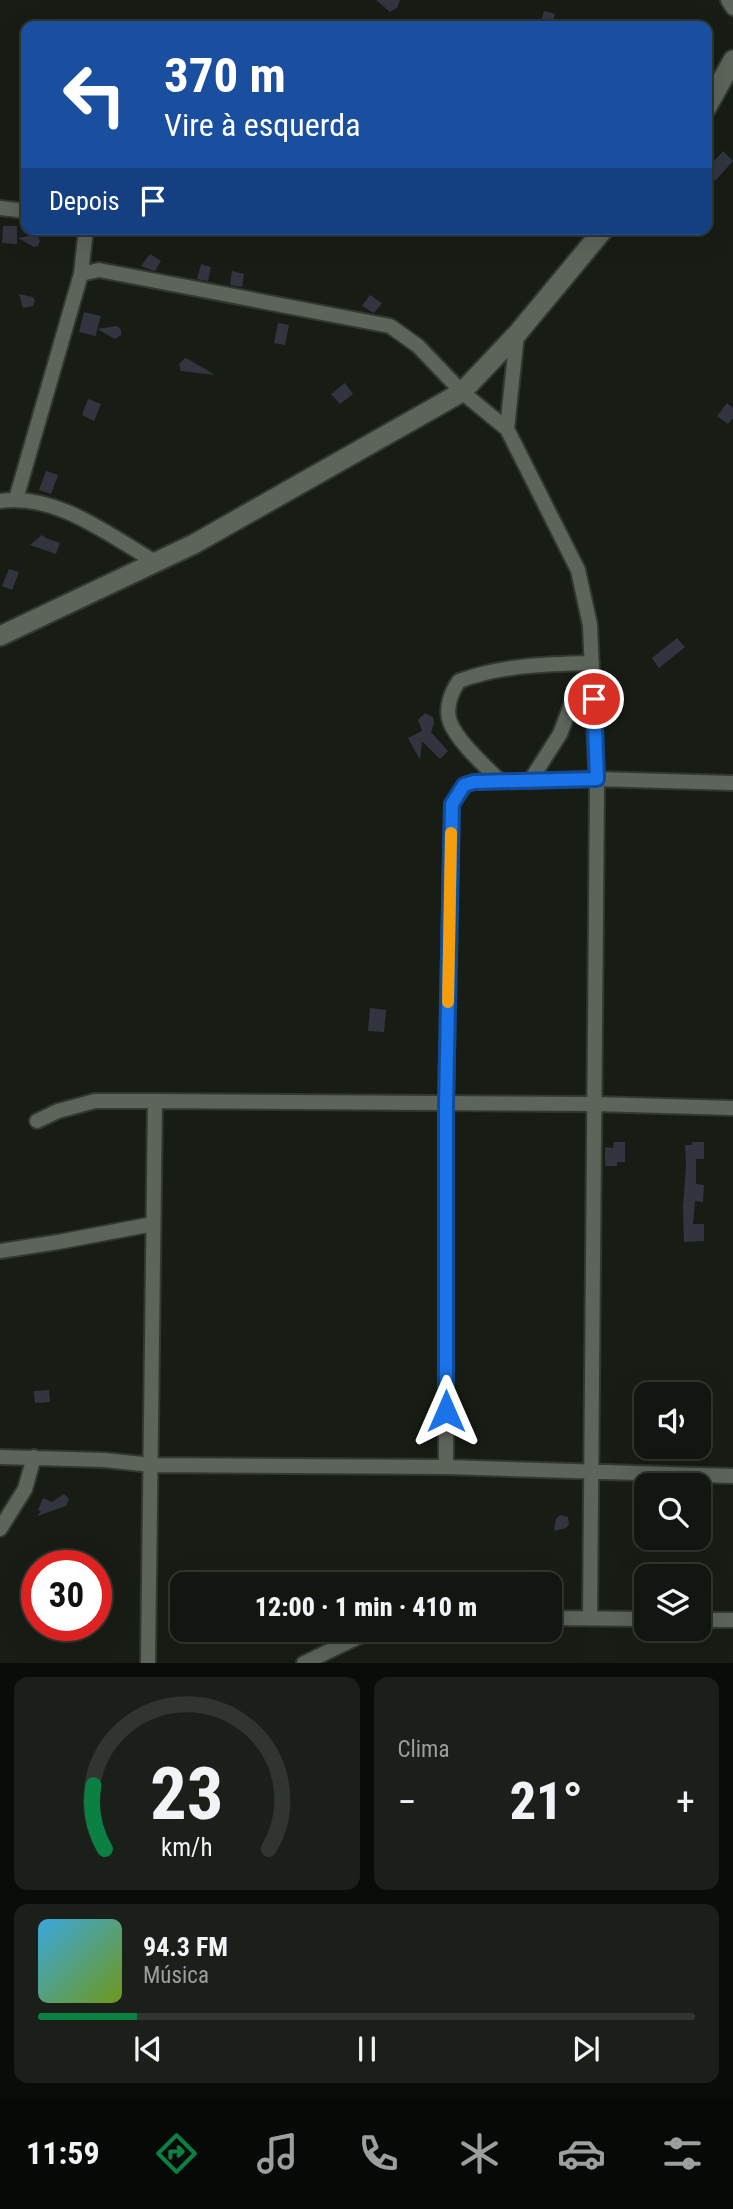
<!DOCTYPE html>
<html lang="pt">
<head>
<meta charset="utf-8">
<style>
	body { margin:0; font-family:"Roboto Condensed",sans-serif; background:#1a1f19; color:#f1f3f6; height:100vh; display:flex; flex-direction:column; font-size:26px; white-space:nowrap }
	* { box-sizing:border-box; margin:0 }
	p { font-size:23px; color:#9c9f9f }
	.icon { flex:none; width:38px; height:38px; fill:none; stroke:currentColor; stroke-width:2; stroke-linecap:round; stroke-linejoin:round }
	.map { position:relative; height:1663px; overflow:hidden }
	.panel { display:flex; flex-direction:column; gap:14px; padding:14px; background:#090c09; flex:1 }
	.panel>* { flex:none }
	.guide { position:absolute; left:21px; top:21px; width:691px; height:214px; border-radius:14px; box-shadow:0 7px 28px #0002,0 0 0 2px #303530; background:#1a4fa0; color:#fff; overflow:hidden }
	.fabs { position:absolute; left:634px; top:1382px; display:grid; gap:14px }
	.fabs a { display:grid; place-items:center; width:77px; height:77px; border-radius:14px; background:#111610; box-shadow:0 7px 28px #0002,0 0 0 2px #303530; font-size:35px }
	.speed { position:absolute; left:21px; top:1550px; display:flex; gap:14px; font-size:35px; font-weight:700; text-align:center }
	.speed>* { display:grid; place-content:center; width:91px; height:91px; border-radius:50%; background:#111610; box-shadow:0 7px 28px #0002,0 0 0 2px #303530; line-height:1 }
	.speed .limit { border:10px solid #d22; background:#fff; color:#111 }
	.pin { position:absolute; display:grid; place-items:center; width:60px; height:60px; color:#fff; margin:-30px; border:4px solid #fff; border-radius:50%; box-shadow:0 2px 7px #0007 }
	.me { position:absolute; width:77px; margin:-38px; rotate:0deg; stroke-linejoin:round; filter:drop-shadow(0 0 5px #0008) }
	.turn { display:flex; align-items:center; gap:24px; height:147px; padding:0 28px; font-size:32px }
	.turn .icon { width:91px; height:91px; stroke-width:2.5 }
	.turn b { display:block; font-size:49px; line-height:60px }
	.then { display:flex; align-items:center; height:66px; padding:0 28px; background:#0003; gap:14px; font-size:26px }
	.big { font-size:52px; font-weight:800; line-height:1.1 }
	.panel .widget { flex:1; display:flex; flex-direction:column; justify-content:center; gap:10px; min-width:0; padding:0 24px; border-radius:14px; background:#1a1f19 }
	.panel .dial { align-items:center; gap:0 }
	.dial svg { height:182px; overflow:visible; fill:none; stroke:#303530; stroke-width:7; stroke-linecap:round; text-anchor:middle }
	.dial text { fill:#f1f3f6; stroke:none }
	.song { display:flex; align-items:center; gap:21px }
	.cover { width:84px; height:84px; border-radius:10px; background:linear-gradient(135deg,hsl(200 70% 55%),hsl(80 70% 35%)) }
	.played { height:7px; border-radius:4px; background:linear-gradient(90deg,#0b8043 15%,#303530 15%) }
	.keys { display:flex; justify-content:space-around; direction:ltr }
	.heat { display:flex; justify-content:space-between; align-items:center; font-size:38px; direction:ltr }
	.panel .tiles { flex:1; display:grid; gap:14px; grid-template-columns:1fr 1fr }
	.widget:last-child { grid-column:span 2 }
	.trip { position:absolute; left:170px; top:1572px; width:392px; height:70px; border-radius:14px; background:#111610; box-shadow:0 7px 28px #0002,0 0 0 2px #303530; font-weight:800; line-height:70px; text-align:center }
	.menu { display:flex; height:112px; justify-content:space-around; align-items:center; background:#070906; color:#9c9f9f }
	.menu .icon { width:49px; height:49px }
	.menu .on { color:#0b8043 }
	.menu b { font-size:32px; color:#f1f3f6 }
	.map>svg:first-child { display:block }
	.building { fill:#32353f }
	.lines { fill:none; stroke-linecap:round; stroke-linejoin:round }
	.street-casing { stroke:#333732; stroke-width:18 }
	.secondary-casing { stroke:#333732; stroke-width:23 }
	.street { stroke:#5d645a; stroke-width:14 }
	.secondary { stroke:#5d645a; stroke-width:19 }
	.route-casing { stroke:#114b97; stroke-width:18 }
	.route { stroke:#1a73e8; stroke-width:12 }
	.slow { stroke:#f59e0b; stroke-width:12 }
</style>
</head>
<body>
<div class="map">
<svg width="733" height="1663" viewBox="0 0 733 1663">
	<rect width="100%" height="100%" fill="#171d15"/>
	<!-- building -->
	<path class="building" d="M376 0H400L397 8 390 12Z
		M544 11 555 14 552 26 540 24Z
		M723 151 733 161 715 181 707 174V169Z
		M3 226H17V244L2 243Z
		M34 235 38 237 40 241 38 246 34 247 18 238Z
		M150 254 161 261 155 271 141 266Z
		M201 264 211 267 208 281 197 279Z
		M232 271 244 274 242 287 230 285Z
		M19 294 33 297 35 301 33 306 23 308Z
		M370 295 382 303 374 313 362 306Z
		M84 312 101 316 97 329 117 326 121 330V335L115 339 97 329 96 336 79 332Z
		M278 323 289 325 285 345 274 343Z
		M185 358 188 359 215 375 181 371 179 364Z
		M345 383 353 394 340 404 331 394Z
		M88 399 101 404 94 421 82 415Z
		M727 403 733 408V418L728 424 717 416Z
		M46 471 58 475 51 494 39 490Z
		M42 535 46 538 60 543 56 554 30 545Z
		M9 569 19 572 12 590 2 586Z
		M677 638 685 647 659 668 652 658Z
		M425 713 433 717 434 723 431 732 448 751 440 759 422 741 420 760 408 738 422 731 418 720Z
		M370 1008 386 1010 384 1032 368 1031Z
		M614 1142H625V1162H617V1166H605V1147L613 1148Z
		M692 1142H704V1159H696V1184L704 1185 703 1202 695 1201 693 1224H704V1241L684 1242 683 1207 686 1165 685 1145H692Z
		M49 1390 50 1402 35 1403 34 1391Z
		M64 1494 69 1499 66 1506 37 1516 41 1511 38 1510 43 1498 52 1502Z
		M560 1515 568 1517 569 1524 566 1528 554 1531 556 1519Z"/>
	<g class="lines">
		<defs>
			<path id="street" d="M728 0 733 8
				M0 208 26 211
				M81 274 99 270 390 326 418 346 462 392 507 429 578 570 590 625 597 789 590 1618
				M507 429 517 334
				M16 499 81 274 86 229
				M0 501C57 493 110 536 157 563
				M500 781C486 767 457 741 450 722 445 709 451 692 459 681 502 665 547 664 592 663
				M530 781 560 734 571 705 593 673
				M37 1121 58 1111 95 1101H155
				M0 1251 58 1242 153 1224
				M0 1457 104 1460 152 1465 446 1467 733 1476
				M446 1467V1105L452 804 465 785 474 782 597 779 733 783
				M0 1529 25 1489 34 1457
				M550 1618 646 1619
				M698 1620H733
				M148 1663 155 1101 595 1104 733 1108
				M304 1663 375 1629"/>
			<path id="secondary" d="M707 107 733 60
				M0 636 194 544 462 392 517 334 604 229"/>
		</defs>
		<!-- street casing -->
		<use href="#street" class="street-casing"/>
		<!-- secondary casing -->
		<use href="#secondary" class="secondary-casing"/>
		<!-- street -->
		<use href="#street" class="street"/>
		<!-- secondary -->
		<use href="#secondary" class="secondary"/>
	</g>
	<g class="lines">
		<defs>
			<path id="route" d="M446 1411V1105L452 804 464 785 474 782 597 779 594 699"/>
		</defs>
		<!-- route casing -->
		<use href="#route" class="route-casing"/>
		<!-- route -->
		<use href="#route" class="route"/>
		<!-- slow -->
		<path class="slow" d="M448 1002 451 833"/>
	</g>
</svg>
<div class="fabs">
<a><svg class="icon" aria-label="sound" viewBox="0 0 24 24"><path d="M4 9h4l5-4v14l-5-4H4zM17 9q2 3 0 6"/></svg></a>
<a><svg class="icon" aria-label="search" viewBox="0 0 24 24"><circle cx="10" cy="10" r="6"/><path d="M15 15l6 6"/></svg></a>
<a><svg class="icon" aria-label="layers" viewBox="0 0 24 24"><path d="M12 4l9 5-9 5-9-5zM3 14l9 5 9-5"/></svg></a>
</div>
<div class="speed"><div class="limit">30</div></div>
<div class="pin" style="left:594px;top:699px;background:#d93025"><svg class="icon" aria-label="arrive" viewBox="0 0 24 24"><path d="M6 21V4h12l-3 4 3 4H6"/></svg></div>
<svg class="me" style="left:446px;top:1411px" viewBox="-20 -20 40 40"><path d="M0-17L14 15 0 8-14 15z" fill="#1a73e8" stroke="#fff" stroke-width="4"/></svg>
<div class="trip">12:00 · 1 min · 410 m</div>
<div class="guide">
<div class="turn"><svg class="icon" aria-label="left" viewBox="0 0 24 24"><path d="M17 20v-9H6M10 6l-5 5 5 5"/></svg><div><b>370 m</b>Vire à esquerda</div></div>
<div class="then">Depois<svg class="icon" aria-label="arrive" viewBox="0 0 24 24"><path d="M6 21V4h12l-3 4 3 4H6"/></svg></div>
</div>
</div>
<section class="panel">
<div class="tiles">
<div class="widget dial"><svg viewBox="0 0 100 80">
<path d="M14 69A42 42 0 1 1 86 69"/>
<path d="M14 69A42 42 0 0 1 9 41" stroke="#0b8043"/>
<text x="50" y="56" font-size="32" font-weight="700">23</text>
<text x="50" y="72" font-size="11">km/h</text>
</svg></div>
<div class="widget"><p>Clima</p>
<div class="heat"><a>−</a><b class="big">21°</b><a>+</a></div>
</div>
<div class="widget">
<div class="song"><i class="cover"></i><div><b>94.3 FM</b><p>Música</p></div></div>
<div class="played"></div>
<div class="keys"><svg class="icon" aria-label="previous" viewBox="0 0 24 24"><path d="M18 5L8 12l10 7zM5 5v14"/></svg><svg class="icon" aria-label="pause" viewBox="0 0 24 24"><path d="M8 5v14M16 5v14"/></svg><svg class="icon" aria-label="next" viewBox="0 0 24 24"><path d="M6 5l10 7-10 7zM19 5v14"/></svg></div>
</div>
</div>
</section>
<nav class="menu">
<b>11:59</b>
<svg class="icon on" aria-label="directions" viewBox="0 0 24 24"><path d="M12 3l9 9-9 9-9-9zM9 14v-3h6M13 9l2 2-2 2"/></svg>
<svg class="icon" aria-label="music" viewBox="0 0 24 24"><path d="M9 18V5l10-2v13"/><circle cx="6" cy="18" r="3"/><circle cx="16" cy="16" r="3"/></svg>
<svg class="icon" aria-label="phone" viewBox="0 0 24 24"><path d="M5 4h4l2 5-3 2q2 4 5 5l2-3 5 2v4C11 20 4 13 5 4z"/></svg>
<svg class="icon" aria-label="climate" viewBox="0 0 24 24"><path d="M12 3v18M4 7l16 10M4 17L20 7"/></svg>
<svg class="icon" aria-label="car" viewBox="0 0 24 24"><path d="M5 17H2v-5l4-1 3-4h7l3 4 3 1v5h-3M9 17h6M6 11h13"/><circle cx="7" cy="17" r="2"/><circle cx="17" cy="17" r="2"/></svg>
<svg class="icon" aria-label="filters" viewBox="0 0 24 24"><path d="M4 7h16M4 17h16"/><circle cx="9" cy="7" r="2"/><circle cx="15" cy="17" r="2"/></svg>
</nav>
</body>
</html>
